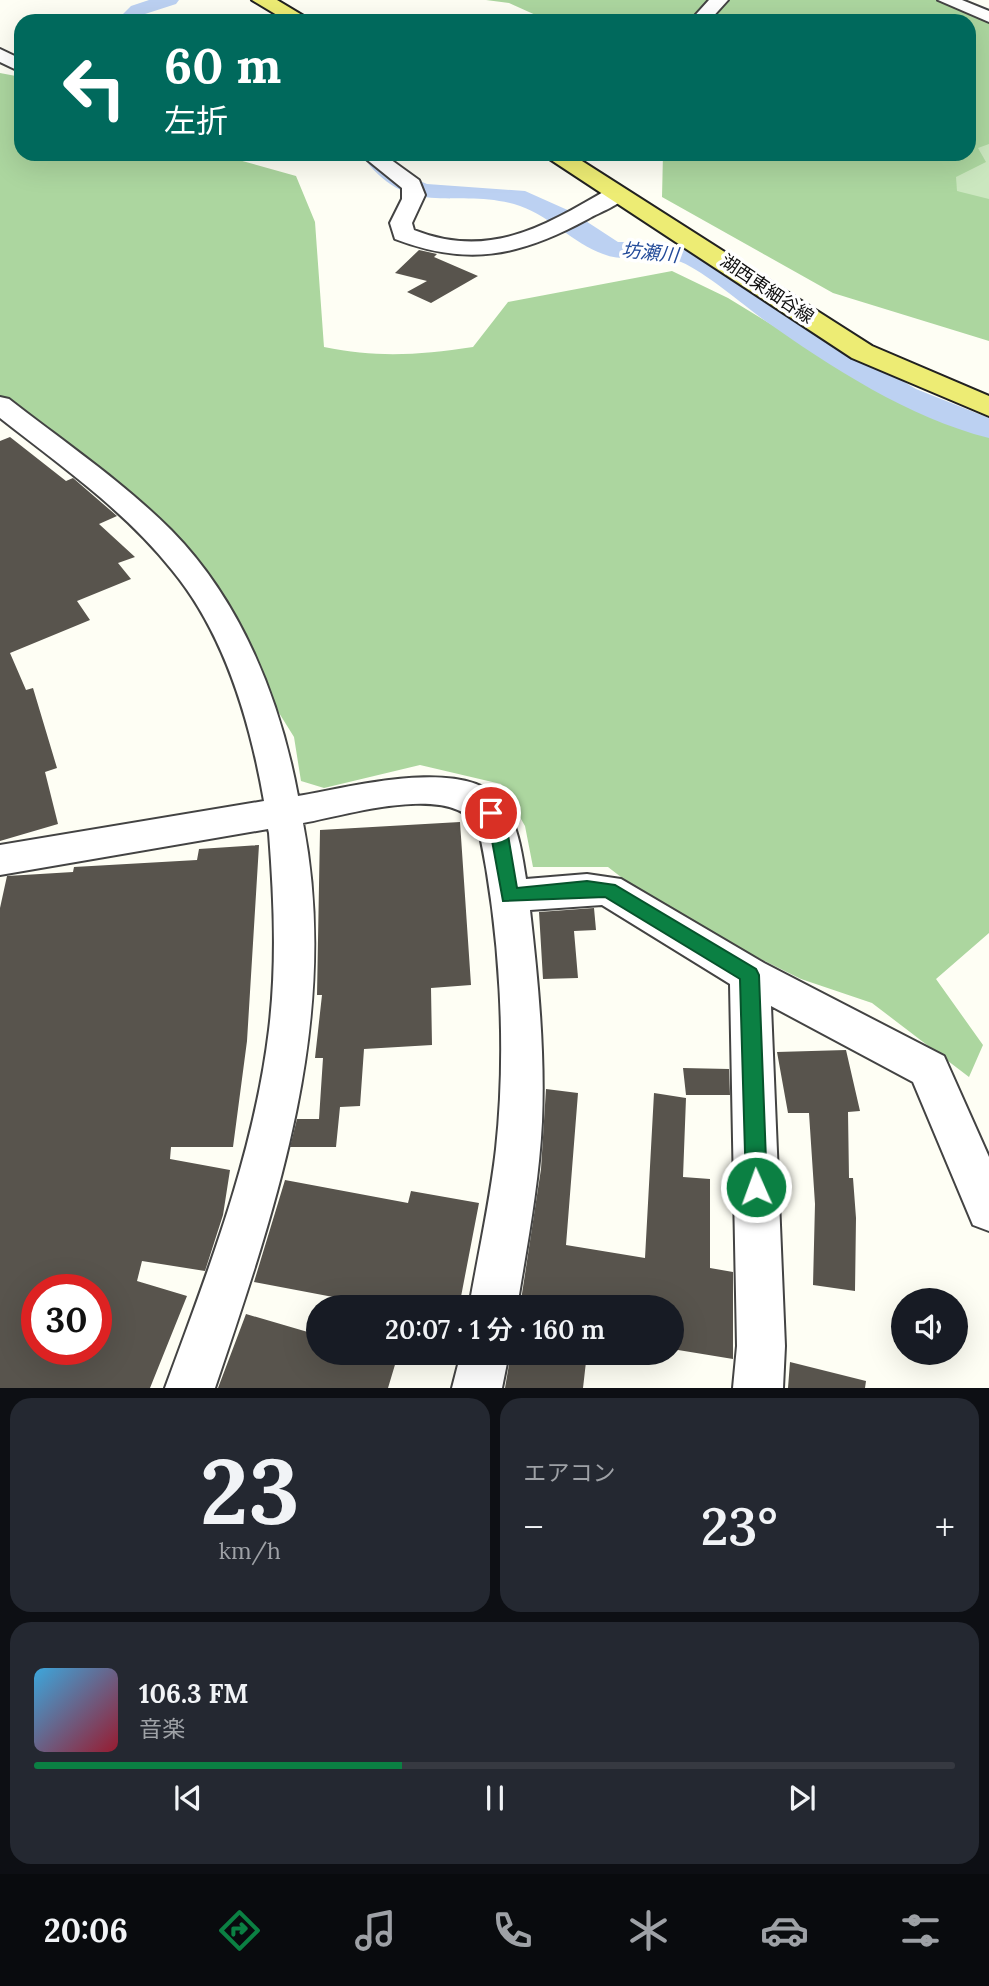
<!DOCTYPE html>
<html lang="ja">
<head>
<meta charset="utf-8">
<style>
	body { margin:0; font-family:Lora,"Noto Sans JP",serif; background:#242831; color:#f1f3f6; height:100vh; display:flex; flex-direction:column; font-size:26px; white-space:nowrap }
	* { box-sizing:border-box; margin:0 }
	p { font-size:23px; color:#9ea1a6 }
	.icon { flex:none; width:38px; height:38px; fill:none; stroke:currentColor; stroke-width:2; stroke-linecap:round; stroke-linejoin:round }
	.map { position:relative; height:1388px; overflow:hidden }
	.panel { display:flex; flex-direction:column; gap:10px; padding:10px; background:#0d0f14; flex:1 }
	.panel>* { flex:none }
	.banner { position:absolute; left:14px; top:14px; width:962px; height:147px; border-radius:21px; box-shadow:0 7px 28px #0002; background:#00695c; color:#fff; overflow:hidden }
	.tools { position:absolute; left:891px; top:1288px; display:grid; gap:14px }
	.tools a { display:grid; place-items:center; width:77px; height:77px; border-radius:50%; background:#171b24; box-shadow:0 7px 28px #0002; font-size:35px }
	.speed { position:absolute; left:21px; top:1274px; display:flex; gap:14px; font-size:35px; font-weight:700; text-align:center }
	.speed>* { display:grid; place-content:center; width:91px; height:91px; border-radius:50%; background:#171b24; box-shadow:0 7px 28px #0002; line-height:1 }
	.speed .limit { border:10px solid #d22; background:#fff; color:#111 }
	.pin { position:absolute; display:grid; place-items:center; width:60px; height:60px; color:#fff; margin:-30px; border:4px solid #fff; border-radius:50%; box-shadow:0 2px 7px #0007 }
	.me { position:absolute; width:77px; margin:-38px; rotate:358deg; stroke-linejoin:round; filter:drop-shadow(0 0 5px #0008) }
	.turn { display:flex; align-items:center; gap:24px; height:147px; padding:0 35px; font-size:32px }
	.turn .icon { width:91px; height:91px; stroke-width:2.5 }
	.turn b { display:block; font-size:49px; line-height:60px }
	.big { font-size:52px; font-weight:600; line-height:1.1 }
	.panel .tile { flex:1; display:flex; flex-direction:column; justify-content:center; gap:10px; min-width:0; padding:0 24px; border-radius:21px; background:#242831 }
	.panel .dial { align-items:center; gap:0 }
	.dial b { font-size:91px; line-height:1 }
	.song { display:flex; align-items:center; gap:21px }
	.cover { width:84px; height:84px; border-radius:10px; background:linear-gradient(135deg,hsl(200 70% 55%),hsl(350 70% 35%)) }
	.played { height:7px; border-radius:4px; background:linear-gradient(90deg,#0b8043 40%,#363941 40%) }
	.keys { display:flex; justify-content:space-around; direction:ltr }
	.heat { display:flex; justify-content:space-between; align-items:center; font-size:38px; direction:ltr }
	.panel .tiles { flex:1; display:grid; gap:10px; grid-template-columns:1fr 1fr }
	.tile:last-child { grid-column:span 2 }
	.trip { position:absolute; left:306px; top:1295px; width:378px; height:70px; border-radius:35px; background:#171b24; box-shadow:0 7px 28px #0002; font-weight:600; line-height:70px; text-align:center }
	.tabs { display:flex; height:112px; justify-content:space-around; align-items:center; background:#090b0e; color:#9ea1a6 }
	.tabs .icon { width:49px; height:49px }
	.tabs .selected { color:#0b8043 }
	.tabs b { font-size:32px; color:#f1f3f6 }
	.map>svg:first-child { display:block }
	.green { fill:#cbe7bf }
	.forest { fill:#acd69f }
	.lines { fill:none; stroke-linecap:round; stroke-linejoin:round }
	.river { fill:#bcd1f2; fill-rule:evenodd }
	.building { fill:#58544d; fill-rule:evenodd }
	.minor-casing { stroke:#434343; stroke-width:4 }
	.major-casing { stroke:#212121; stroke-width:4 }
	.minor { fill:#fff; fill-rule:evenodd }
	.major { fill:#edec74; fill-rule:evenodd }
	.route { fill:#0b8043; stroke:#07532c; stroke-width:2 }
	.labels { text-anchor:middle; stroke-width:7; stroke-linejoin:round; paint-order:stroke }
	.far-street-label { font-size:18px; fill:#101010; stroke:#fff }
	.far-water-label { font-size:19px; font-style:italic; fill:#224a99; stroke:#fff }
</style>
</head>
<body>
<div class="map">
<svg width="989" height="1388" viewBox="0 0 989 1388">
	<rect width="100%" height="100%" fill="#fefef4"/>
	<!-- green -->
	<path class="green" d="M989 108V209L871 167 970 154Z"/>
	<!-- forest -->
	<path class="forest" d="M486 0H948L989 10V144L978 148 986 162 956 177 957 191 989 199V341L833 293 662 197 663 154H970V21H549L509 3Z
		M0 73 21 77V154H217L296 176 315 222 324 347C378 358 419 355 473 347L508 302 672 271 728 298 896 401 965 424 989 436V933L936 979 983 1045 969 1077 872 1003 801 979 714 936 643 894 608 867H533L525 826 501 784 420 765 324 788 301 781 294 737 223 623 167 547 0 405Z"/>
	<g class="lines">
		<!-- river -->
		<path class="river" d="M149 0H179L176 4 145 14 144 21H124L122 15 131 6Z
			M361 154H387L415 179 427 184 525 191 572 212 618 242H664L701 251 797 317 916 389 989 418V438C909 418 831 367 764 320 742 304 705 272 681 262 656 252 628 264 603 254 573 243 551 217 520 206 458 185 409 223 361 154Z"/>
	</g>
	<!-- building -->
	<path class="building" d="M419 250 437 254 434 257 478 276 431 303 407 292 427 281 395 273Z
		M10 437 66 481 73 478 117 516 99 524 135 557 118 563 131 579 77 601 90 620 10 653 26 690 33 688 57 768 45 772 58 824 0 841V441Z
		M460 822 471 985 431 988 432 1045 364 1049 360 1106 340 1107 336 1147H290L297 1119H319L323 1058H315L322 995H317L320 830Z
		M259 845 247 1041 233 1147H171L170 1159 230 1170 223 1215 205 1271 142 1261 137 1281 187 1296 150 1388H0V908L7 876 73 872 74 867 197 860 199 849ZM37 1290H96V1349H37Z
		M594 908 596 930 574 931 578 978 543 979 539 912Z
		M846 1050 860 1111 848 1112 849 1178H853L856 1218 855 1291 813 1285 815 1204 809 1113H788L777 1052Z
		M683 1068 729 1069 730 1095H686Z
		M546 1089 578 1093 566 1245 645 1258 654 1093 686 1098 683 1177 710 1179V1268L733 1272V1359L672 1349V1307H520L541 1169Z
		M285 1180 408 1203 411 1191 479 1203 459 1307H386L254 1282Z
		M246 1314 318 1335V1353H378L397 1358 388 1388H218Z
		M511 1353H587L583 1388H505Z
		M790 1362 866 1381 865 1388H788Z"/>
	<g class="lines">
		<defs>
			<path id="minor" d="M709 0H728L709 21H690Z
				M938 0H962L989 11V22Z
				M0 49 21 59V72L0 62Z
				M360 154H383L419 180 425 195 412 223 414 230C490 260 545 226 610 188L618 187 629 193C621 205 600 212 588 219 520 256 468 267 395 239L390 223 402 199V188Z
				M0 397 9 399C64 442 122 481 171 530 241 601 280 699 298 796 348 788 466 755 502 802 518 823 522 854 526 879L587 874 621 879 764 963 944 1056 989 1157V1231L973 1225 913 1082 771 1006 785 1346 783 1388H733L737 1346 730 984 602 905 530 910C538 980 545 1052 542 1122 539 1184 527 1246 517 1307H469C478 1255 490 1202 496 1149 507 1048 500 930 479 830 457 780 347 815 303 823 341 1018 277 1205 215 1388H165C208 1271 254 1154 269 1030 277 964 274 899 269 833L268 829 0 875V845L264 801C250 721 225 634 172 570 124 510 60 465 0 418Z
				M461 1353H509L502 1388H452Z"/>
			<path id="major" d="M252 0H277L312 21H287Z
				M542 154H571L872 346 989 396V416L852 358Z"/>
		</defs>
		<!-- minor casing -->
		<use href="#minor" class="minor-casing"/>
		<!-- major casing -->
		<use href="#major" class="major-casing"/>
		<!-- minor -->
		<use href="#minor" class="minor"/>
		<!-- major -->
		<use href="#major" class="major"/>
	</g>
	<!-- route -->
	<path class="route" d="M491 807 497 809 508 835 517 888 587 881 615 885 756 969 759 975 767 1187 764 1194 756 1197 749 1194 746 1187 740 979 605 897 503 901 491 835 482 813Z"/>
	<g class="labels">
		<!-- far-street labels -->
		<g class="far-street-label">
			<text transform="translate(767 289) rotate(34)" y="6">湖西東細谷線</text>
		</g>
		<!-- far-water labels -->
		<g class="far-water-label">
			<text transform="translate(650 252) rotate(6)" y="7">坊瀬川</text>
		</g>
	</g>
</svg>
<div class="tools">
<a><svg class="icon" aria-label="sound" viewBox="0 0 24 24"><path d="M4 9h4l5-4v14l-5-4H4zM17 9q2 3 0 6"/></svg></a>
</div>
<div class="speed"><div class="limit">30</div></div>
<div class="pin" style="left:491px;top:813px;background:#d93025"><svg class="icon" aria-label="arrive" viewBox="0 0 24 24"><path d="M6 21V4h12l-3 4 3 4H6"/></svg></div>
<svg class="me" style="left:756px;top:1187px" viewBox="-20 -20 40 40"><circle r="17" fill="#0b8043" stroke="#fff" stroke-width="3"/><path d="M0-11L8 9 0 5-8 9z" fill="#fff"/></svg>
<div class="trip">20:07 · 1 分 · 160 m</div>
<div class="banner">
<div class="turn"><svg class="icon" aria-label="left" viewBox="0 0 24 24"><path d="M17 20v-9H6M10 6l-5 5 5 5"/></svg><div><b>60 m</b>左折</div></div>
</div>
</div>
<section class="panel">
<div class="tiles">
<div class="tile dial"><b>23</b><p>km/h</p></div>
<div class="tile"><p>エアコン</p>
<div class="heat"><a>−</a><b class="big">23°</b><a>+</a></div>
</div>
<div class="tile">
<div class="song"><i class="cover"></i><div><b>106.3 FM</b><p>音楽</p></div></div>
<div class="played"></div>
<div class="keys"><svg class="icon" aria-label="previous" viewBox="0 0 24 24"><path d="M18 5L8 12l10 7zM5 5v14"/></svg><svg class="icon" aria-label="pause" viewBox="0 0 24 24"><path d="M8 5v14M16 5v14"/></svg><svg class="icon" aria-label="next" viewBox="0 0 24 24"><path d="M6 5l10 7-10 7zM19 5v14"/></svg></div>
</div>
</div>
</section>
<nav class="tabs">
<b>20:06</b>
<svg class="icon selected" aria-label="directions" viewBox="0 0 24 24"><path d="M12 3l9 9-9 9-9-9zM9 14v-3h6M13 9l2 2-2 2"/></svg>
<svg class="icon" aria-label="music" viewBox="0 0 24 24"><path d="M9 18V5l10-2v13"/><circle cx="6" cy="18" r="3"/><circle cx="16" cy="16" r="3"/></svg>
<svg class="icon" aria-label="phone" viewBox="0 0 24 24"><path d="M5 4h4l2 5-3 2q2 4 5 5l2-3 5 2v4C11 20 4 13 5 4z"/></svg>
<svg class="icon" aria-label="climate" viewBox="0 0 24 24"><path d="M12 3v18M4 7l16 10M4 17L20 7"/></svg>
<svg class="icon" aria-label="car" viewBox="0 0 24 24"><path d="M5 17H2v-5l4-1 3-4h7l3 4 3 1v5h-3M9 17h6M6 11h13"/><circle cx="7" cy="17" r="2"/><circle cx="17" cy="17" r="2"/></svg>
<svg class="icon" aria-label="filters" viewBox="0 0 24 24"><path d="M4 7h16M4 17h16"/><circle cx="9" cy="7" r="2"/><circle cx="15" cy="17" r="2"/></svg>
</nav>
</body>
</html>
